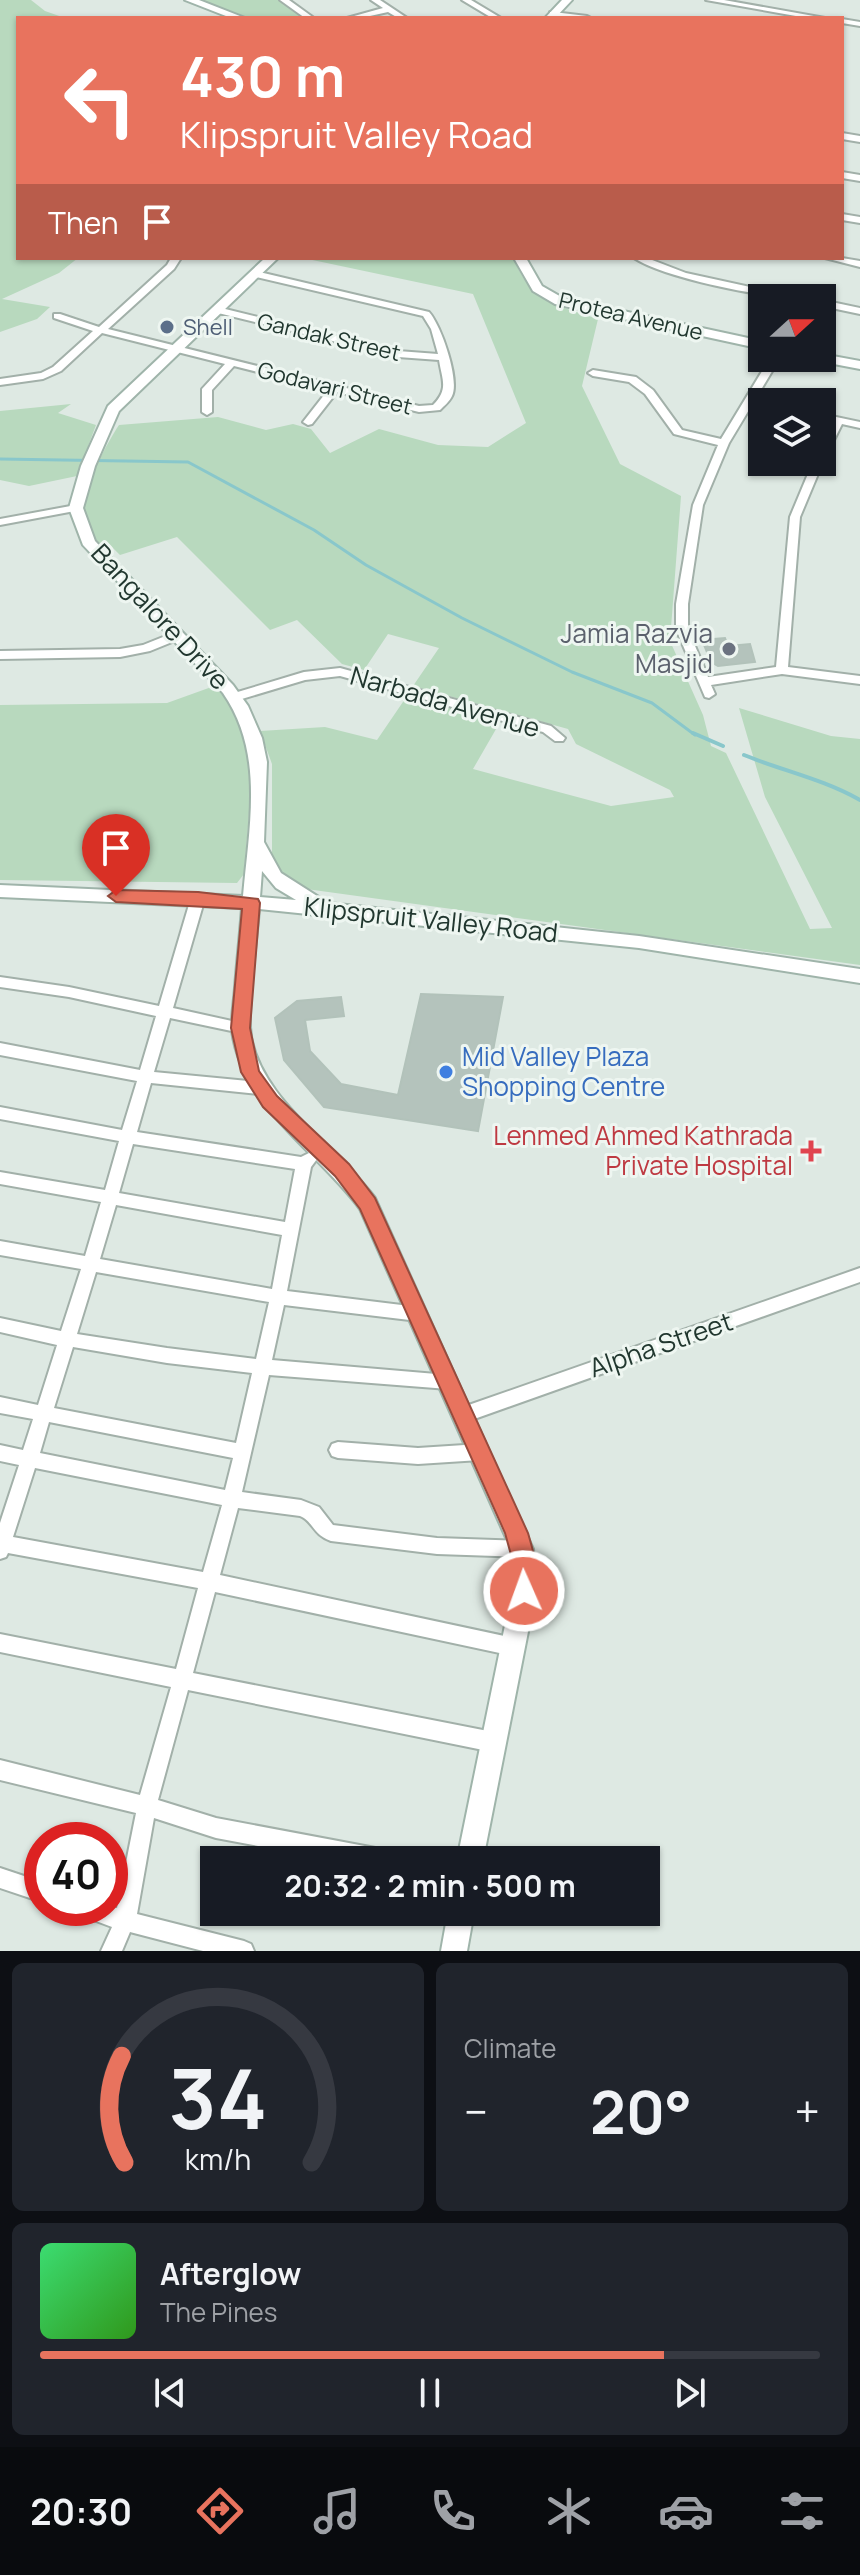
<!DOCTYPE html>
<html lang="en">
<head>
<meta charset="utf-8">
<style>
	body { margin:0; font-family:Manrope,sans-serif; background:#20242c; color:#f1f3f6; height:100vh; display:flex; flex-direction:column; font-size:30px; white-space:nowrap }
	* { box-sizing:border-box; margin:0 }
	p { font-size:26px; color:#9ea1a6 }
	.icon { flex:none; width:44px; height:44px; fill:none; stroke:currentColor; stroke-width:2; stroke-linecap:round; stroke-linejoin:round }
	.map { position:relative; height:1951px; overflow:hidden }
	.drawer { display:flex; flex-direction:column; gap:12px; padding:12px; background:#0d0f14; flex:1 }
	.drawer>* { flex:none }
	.banner { position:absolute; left:16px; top:16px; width:828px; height:244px; border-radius:0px; box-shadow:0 2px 6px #0004; background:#e8735e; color:#fff; overflow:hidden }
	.needle { width:52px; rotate:69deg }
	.tools { position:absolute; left:748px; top:284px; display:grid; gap:16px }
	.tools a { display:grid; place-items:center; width:88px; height:88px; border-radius:0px; background:#171b24; box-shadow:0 2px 6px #0004; font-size:40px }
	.speed { position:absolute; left:24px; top:1822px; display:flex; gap:16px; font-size:40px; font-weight:700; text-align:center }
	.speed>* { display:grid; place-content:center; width:104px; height:104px; border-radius:50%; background:#171b24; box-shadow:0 2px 6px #0004; line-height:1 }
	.speed .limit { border:12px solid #d22; background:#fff; color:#111 }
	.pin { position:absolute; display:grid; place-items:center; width:68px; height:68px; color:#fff; margin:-82px -34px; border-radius:50% 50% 50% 0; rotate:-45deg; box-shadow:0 0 8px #0007 }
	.pin .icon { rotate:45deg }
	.me { position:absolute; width:88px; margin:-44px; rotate:358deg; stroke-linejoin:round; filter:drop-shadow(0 0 6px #0008) }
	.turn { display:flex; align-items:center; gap:28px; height:168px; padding:0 32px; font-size:36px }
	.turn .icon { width:104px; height:104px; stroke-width:2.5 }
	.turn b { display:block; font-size:56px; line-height:68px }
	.then { display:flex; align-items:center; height:76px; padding:0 32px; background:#0003; gap:16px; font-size:30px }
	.big { font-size:60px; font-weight:700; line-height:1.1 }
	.drawer .tile { flex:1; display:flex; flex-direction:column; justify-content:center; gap:12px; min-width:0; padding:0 28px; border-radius:12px; background:#20242c }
	.drawer .dial { align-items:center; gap:0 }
	.dial svg { height:208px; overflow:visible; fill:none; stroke:#363941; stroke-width:7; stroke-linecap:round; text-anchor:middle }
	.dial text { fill:#f1f3f6; stroke:none }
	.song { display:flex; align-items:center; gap:24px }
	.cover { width:96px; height:96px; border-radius:12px; background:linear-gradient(135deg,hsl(140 70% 55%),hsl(110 70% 35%)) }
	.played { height:8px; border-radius:4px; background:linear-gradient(90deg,#e8735e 80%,#363941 80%) }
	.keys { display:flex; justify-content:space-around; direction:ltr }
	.heat { display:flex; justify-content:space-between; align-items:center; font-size:44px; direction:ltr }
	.drawer .tiles { flex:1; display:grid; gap:12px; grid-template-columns:1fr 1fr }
	.tile:last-child { grid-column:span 2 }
	.trip { position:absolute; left:200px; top:1846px; width:460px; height:80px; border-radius:0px; background:#171b24; box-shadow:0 2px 6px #0004; font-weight:700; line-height:80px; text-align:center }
	.menu { display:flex; height:128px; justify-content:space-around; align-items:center; background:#090b0e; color:#9ea1a6 }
	.menu .icon { width:56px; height:56px }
	.menu .current { color:#e8735e }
	.menu b { font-size:36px; color:#f1f3f6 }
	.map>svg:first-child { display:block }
	.green { fill:#b8d9be }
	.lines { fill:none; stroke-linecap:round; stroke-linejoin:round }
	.stream-far1 { stroke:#89c7cb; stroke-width:3 }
	.stream { stroke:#89c7cb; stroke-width:4 }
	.building { fill:#b4c3bc; stroke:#b2c2ba; stroke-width:2 }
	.street-casing { stroke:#a2b0a9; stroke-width:4 }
	.secondary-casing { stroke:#9fb4aa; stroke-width:4 }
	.street { fill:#fff; fill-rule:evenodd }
	.secondary { fill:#fff; fill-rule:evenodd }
	.route { fill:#e8735e; stroke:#974b3d; stroke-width:2 }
	.service-dot { fill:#5c6f8a; stroke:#eef6f1; stroke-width:3 }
	.worship-dot { fill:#6b7280; stroke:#eef6f1; stroke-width:3 }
	.shop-dot { fill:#3f7fe0; stroke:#eef6f1; stroke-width:3 }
	.health-dot { fill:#e0444e; stroke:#eef6f1; stroke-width:3 }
	.labels { text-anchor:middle; stroke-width:6; stroke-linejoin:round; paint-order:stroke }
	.far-street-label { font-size:22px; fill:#21372f; stroke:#eef6f1 }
	.far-service-label { font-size:22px; fill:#4e5e75; stroke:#eef6f1; text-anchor:start }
	.street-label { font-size:26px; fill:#21372f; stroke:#eef6f1 }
	.worship-label { font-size:26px; fill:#5b616d; stroke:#eef6f1; text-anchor:end }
	.shop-label { font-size:26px; fill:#366cbe; stroke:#eef6f1; text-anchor:start }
	.health-label { font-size:26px; fill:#be3a42; stroke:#eef6f1; text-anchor:end }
</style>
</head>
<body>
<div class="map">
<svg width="860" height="1951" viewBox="0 0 860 1951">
	<rect width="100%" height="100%" fill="#dee9e3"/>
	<!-- green -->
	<path class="green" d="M0 0H31L45 11 65 18H18V258H78L59 273 2 299 50 307 37 319 0 332Z
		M196 0H281L307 18H246Z
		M303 258H513C534 305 552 303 598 319L582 386 620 464 681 496 670 641 703 715 711 746 726 753 810 929 832 928 765 797 739 708 831 736 860 739V965L299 888 279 877 272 859V764L260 731 325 727 377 740 407 696 503 717 473 769 611 806 674 797 670 790 576 744 568 729 413 686 439 648 388 634 364 670 342 664 297 620 270 630 177 537 120 555 107 542 100 545C91 536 81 519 83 505 86 483 107 443 119 425L218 417 266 430 293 424 311 429 330 453 379 429 438 445 488 447 526 423 473 294Z
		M71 404 58 413 96 425 77 476 29 486 0 480V411Z
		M217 685C263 750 249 799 244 874L237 883 0 880V705L167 703Z"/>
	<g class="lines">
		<!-- stream-far1 -->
		<path class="stream-far1" d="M0 459 188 462 314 530 366 565 462 618 572 672 652 703 695 735"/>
		<!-- stream -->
		<path class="stream" d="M693 733 723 746
			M744 755C783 771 823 779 860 800"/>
	</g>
	<!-- building -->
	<path class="building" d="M725 638 728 646 750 644 755 662 718 666 711 662 702 640Z
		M421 994 503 997 478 1131 324 1107 284 1060 275 1018 297 1001 341 997 344 1016 305 1020 310 1051 341 1084 398 1095Z"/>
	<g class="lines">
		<defs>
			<path id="street" d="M280 0H289L314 18H305Z
				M371 0H380L407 18H398L388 12 361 18H347L383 8Z
				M462 0H471L501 18H492Z
				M706 0H724L825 18H807Z
				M553 12 587 16 591 18 550 16V12Z
				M842 19 860 22V26L842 23Z
				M842 133 860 136V142L842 139Z
				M842 172 860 175V181L842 178Z
				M842 214 860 217V223L842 220Z
				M171 258H181L174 269 108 329 419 406 433 405C449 389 442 380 439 360L398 357 214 312 212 310 217 307 398 351 438 354 431 329 423 316 252 276V272L255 271 429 312C441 325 460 380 452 396 450 401 444 406 440 410L419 412 337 392 312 424 308 425 303 422 328 390 234 366 212 390V412L207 415 202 412V389L225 364 102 333 61 371 43 379 0 385V379L41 373 53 367 93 331 54 318V314H60L99 327 167 265Z
				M634 258H647L686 273 801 298C763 298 665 278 634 258Z
				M825 258H842L860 261V267Z
				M822 300 860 308V314L822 306Z
				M770 358H780L729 443 703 505 688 604V629L708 677 776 667 790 517 813 462H822V460L823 462 800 517 788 667 860 676V684L782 674 711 685 715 694 709 698 705 697 676 629V604L693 505 718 445 674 434 645 394 629 382 593 376 588 373 593 370 636 377 653 390 682 430 721 439Z
				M822 414 860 422V428L842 424 827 454 822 457V444L833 422 822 420Z
				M76 505 80 506V510L0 525V519Z
				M178 631 184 635 182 638 150 651 120 657 0 659V651L120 649 143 645Z
				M340 668 551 726 565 738 563 741H555L543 732 340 676 305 680 235 701 229 697 231 694 304 672Z
				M198 893 205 898 173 1008 241 1023 246 1024 248 1028 246 1032 241 1033 170 1018 154 1072 259 1082 264 1084 266 1088 264 1092 259 1094 151 1083 137 1132 301 1157 309 1153 314 1155 317 1159 311 1167 287 1291 418 1307 424 1309 426 1314 424 1319 418 1321 284 1305 272 1360 448 1375 454 1377 456 1382 454 1387 448 1389 269 1375 242 1492 301 1500 319 1507 333 1525 437 1538 522 1541 528 1543 531 1549 528 1555 522 1557 437 1554 331 1541C312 1534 314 1522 300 1516L238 1508 220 1575 514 1638 521 1641 523 1647 521 1653 514 1656 215 1592 193 1673 493 1732 500 1735 503 1742 500 1749 493 1752 188 1690 158 1800 216 1818 386 1850 393 1853 396 1860H333L216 1838 154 1818 137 1914 244 1941 251 1944 254 1951H203L130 1932 122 1951H101L112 1927 80 1915 77 1908H110V1906L117 1908 136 1813 0 1780V1760L140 1795 171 1687 0 1652V1634L176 1669 198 1588 8 1553 6 1557 0 1559V1523L19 1465 0 1461V1445L23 1450 33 1419 0 1413V1397L38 1405 57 1345 0 1332V1318L61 1331 81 1269 0 1255V1241L85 1256 101 1202 0 1184V1172L105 1190 119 1141 0 1119V1107L122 1130 137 1081 0 1055V1043L140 1070 156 1016 69 997 0 987V977L69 987 159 1006 191 898ZM133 1144 295 1169 285 1222 119 1193ZM116 1205 282 1235 272 1289 100 1259ZM96 1272 269 1302 256 1359 167 1348 77 1334ZM73 1347 167 1363 252 1373 236 1443 54 1408ZM49 1422 233 1458 225 1490 40 1453ZM35 1468 222 1505 203 1572 13 1537Z
				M860 1268V1282L463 1423 457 1420 455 1415 457 1410 463 1407Z
				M338 1442 418 1448 480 1444 486 1446 489 1452 486 1458 480 1460 418 1464 338 1458 332 1456 329 1450 332 1444Z
				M0 1868 42 1882V1902L0 1888Z"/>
			<path id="secondary" d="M185 0H199L245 18H231Z
				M562 0H572L555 18H545Z
				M265 258H278L119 411 95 466 83 508 95 541 233 685 248 706 262 738 267 762 264 842 281 873 328 903 639 936 860 969V983L639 948 259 909C256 948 249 988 250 1027 253 1094 336 1146 375 1198L533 1549 536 1591 483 1860H457L512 1591 511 1549 360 1209C317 1150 243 1109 232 1031 231 1018 234 1002 235 988 237 961 240 935 242 908L0 897V885L243 896C249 826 265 753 223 693L83 545 69 508 81 466 108 406ZM262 871 276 888 296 900 260 897Z
				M514 258H526L542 286 563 298 762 341V349L555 304 533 291Z
				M822 354 860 361V369L818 361 816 358H822Z
				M448 1912H474L467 1951H441Z"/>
		</defs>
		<!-- street casing -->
		<use href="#street" class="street-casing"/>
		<!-- secondary casing -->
		<use href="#secondary" class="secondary-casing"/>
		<!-- street -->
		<use href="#street" class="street"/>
		<!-- secondary -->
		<use href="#secondary" class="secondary"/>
	</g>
	<!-- route -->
	<path class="route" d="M116 890 198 892 258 899 260 903 250 1028 259 1071 277 1096 349 1164 375 1198 528 1533C534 1554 542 1577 533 1599L524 1603 516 1599 512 1591 513 1562 505 1533 360 1209 335 1176 263 1107 241 1072 231 1028 242 909 116 902 108 896Z"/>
	<!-- markers -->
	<circle class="service-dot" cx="167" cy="327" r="8"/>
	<circle class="worship-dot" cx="729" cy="649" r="8"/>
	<circle class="shop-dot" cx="446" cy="1072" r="8"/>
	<path class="health-dot" d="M807 1139h8v8h8v8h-8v8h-8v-8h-8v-8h8z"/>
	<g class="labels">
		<!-- far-street labels -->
		<g class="far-street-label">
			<text transform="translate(631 316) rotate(13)" y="8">Protea Avenue</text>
			<text transform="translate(329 337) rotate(13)" y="8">Gandak Street</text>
			<text transform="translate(335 388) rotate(14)" y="8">Godavari Street</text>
		</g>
		<!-- far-service labels -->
		<g class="far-service-label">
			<text x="183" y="335">Shell</text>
		</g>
		<!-- street labels -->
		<g class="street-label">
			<text transform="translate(160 617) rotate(47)" y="9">Bangalore Drive</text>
			<text transform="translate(445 702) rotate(16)" y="9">Narbada Avenue</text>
			<text transform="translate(431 920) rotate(6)" y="9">Klipspruit Valley Road</text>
			<text transform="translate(661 1345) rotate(-19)" y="9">Alpha Street</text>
		</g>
		<!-- worship labels -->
		<g class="worship-label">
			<text x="713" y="643">Jamia Razvia<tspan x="713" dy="30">Masjid</tspan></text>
		</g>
		<!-- shop labels -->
		<g class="shop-label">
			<text x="462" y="1066">Mid Valley Plaza<tspan x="462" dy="30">Shopping Centre</tspan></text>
		</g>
		<!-- health labels -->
		<g class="health-label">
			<text x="793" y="1145">Lenmed Ahmed Kathrada<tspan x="793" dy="30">Private Hospital</tspan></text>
		</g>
	</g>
</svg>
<div class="tools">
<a><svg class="needle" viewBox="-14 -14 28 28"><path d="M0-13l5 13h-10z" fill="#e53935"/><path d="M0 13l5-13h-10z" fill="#9ea1a6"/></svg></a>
<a><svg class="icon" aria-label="layers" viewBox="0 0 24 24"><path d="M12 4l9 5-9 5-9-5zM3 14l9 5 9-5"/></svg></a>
</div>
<div class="speed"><div class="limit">40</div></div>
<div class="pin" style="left:116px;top:896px;background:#d93025"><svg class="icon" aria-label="arrive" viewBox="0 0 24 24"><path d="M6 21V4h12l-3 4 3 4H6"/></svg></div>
<svg class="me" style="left:524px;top:1591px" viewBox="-20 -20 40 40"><circle r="17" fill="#e8735e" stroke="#fff" stroke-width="3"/><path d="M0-11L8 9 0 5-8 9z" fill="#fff"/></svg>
<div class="trip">20:32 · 2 min · 500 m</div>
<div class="banner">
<div class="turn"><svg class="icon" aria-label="left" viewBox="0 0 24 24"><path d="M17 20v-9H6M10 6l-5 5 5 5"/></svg><div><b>430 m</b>Klipspruit Valley Road</div></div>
<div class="then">Then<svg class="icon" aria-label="arrive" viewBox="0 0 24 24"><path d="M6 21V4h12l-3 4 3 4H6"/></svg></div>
</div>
</div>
<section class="drawer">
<div class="tiles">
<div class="tile dial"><svg viewBox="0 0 100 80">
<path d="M14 69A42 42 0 1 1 86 69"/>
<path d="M14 69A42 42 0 0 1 13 28" stroke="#e8735e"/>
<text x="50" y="56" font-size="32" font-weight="700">34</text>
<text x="50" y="72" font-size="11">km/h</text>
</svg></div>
<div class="tile"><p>Climate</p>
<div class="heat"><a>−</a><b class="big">20°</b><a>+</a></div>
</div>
<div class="tile">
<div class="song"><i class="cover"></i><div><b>Afterglow</b><p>The Pines</p></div></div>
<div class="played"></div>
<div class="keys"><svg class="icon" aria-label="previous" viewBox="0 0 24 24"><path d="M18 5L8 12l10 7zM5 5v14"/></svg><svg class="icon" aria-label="pause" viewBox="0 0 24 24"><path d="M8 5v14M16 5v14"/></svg><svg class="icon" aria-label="next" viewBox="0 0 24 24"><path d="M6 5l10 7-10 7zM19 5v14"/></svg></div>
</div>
</div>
</section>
<nav class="menu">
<b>20:30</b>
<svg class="icon current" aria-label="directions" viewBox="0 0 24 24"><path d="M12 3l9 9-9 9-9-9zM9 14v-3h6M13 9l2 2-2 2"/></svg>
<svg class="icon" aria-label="music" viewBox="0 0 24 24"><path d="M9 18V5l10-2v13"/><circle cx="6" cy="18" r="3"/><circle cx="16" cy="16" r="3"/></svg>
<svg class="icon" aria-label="phone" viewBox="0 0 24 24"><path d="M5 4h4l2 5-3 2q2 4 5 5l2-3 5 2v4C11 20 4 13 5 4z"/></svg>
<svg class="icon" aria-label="climate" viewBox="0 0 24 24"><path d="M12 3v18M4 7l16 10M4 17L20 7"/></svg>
<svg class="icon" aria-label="car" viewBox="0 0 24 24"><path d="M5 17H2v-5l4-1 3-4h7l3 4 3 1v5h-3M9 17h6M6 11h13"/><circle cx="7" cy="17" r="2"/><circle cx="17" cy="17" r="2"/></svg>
<svg class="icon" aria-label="filters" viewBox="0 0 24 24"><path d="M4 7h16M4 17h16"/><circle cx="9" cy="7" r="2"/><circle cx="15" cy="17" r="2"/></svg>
</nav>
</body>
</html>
